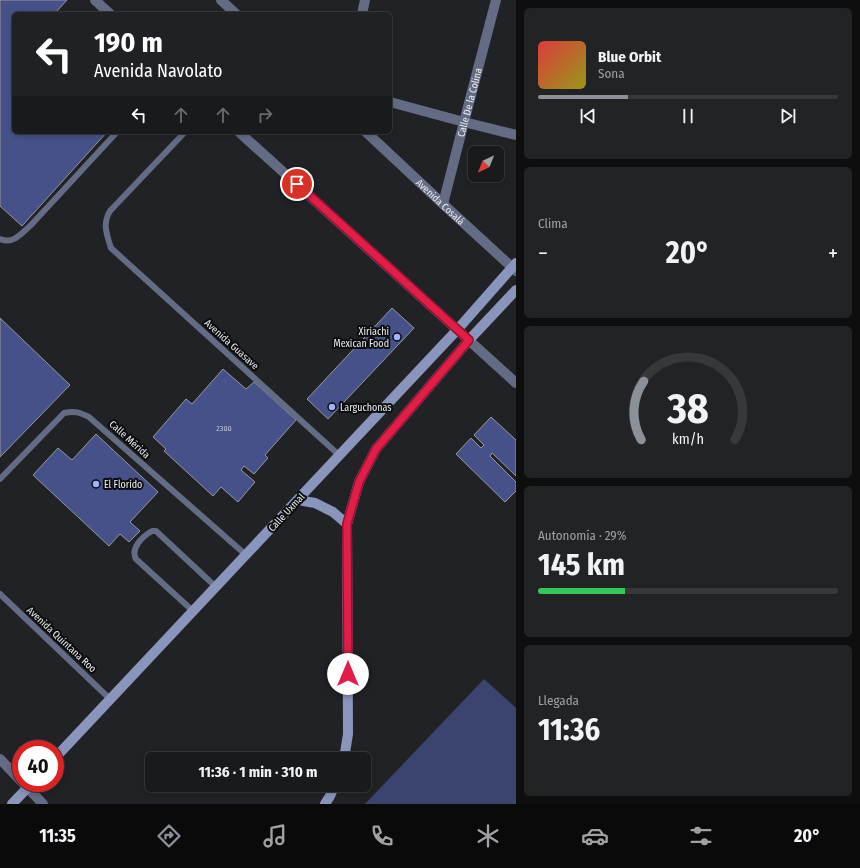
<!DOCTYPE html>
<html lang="es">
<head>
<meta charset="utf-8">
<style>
	body { margin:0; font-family:"Fira Sans Condensed",sans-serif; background:#222325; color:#f1f3f6; height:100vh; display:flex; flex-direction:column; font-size:15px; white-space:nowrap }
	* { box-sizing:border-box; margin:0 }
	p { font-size:13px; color:#9fa1a3 }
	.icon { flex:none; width:22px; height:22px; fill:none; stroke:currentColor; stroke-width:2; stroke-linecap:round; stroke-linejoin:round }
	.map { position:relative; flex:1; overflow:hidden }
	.side { display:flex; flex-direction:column; gap:8px; padding:8px; background:#0e0e0f; width:344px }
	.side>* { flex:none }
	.banner { position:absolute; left:12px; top:12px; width:380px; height:122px; border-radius:6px; box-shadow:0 2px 6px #0003,0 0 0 1px #37383b; background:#202124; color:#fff; overflow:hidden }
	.needle { width:26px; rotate:223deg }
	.controls { position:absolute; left:468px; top:146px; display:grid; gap:8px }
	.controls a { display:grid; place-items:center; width:36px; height:36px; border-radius:6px; background:#191a1c; box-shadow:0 2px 6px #0003,0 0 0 1px #37383b; font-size:20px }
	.speed { position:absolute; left:12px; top:740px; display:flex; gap:8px; font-size:20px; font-weight:700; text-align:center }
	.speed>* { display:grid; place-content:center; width:52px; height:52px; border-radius:50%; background:#191a1c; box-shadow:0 2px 6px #0003,0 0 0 1px #37383b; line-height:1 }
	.speed .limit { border:6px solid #d22; background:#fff; color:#111 }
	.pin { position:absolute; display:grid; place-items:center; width:34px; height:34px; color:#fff; margin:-17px; border:2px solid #fff; border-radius:50%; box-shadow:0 1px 4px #0007 }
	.me { position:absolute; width:44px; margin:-22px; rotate:0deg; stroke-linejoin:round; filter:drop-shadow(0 0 3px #0008) }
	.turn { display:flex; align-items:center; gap:14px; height:84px; padding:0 16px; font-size:18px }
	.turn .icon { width:52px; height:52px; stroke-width:2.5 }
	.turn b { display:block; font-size:28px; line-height:34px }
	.lanes { display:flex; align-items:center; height:38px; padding:0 16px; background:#0003; justify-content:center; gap:20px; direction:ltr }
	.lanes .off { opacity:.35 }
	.big { font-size:30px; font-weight:700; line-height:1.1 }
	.side .card { flex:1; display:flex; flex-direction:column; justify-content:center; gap:6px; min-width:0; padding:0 14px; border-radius:6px; background:#222325 }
	.side .dial { align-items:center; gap:0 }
	.dial svg { height:104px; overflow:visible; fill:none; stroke:#37383b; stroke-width:7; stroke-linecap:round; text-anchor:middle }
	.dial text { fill:#f1f3f6; stroke:none }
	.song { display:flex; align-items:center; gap:12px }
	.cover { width:48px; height:48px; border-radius:6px; background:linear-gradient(135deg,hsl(0 70% 55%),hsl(60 70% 35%)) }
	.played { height:4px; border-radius:2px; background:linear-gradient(90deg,#8c9099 30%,#37383b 30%) }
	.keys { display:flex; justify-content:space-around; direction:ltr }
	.heat { display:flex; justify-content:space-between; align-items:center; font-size:22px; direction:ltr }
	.charge { height:6px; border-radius:3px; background:linear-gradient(90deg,#34c759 29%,#37383b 0) }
	.trip { position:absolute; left:145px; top:752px; width:226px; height:40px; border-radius:6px; background:#191a1c; box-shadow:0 2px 6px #0003,0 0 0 1px #37383b; font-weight:700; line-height:40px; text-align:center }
	.menu { display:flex; height:64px; justify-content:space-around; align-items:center; background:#0a0a0b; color:#9fa1a3 }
	.menu .icon { width:28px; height:28px }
	.menu .on { color:#8c9099 }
	.menu b { font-size:18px; color:#f1f3f6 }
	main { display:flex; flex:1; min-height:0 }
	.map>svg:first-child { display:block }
	.green { fill:#3b446e }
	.building { fill:#455188; stroke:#97989c }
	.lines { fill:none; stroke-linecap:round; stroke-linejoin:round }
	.lane { stroke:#646b85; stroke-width:6 }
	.street { stroke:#646b85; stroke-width:10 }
	.secondary { stroke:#8a95bd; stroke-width:10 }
	.route-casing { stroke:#92132f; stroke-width:10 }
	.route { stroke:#e11d48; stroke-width:7 }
	.poi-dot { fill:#a1b3fd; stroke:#0b0c0d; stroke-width:1.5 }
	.labels { text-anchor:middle; stroke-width:4; stroke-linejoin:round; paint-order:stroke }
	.number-label { font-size:8px; fill:#c4c8d7 }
	.street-label { font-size:10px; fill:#eeeff1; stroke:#0b0c0d }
	.poi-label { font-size:10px; fill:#eeeff1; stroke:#0b0c0d; text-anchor:start }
</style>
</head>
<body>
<main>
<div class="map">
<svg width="516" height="804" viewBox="0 0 516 804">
	<rect width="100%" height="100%" fill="#212225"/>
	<!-- green -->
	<path class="green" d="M484 679 516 708V804H365Z"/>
	<!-- building -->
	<path class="building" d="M0 0H67L56 12 58 14H14V132H107L22 226 0 206Z
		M392 308 414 328 328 419 307 399Z
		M0 318 70 385 0 457Z
		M223 369 246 389 254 382 296 420 265 455 268 458 254 474 244 466 241 470 255 482 238 502 221 487 213 496 164 451 166 449 153 437 186 399 192 404Z
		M491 417 516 440V476L492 453 490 456 516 482V491L505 502 456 454 471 438 481 448 484 445 474 435Z
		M96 434 158 492 130 522 140 531 129 542 120 534 109 546 33 475 58 448 72 460Z"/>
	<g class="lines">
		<!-- lane -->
		<path class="lane" d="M185 132 110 211C102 224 107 235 111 248L339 455
			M0 239C13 245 22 233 31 225L117 132
			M0 479 64 413C75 411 79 412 89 417L246 555
			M0 594 110 699
			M193 611 136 559C130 548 143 536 152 531H156L216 587"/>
		<!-- street -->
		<g class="street">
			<path d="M95 0 110 14"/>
			<path d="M221 0 236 14"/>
			<path d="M362 14 365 0"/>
			<path d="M390 102 464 122 516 135"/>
			<path d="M239 132 516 383"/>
			<path id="s1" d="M366 132 443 204 516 271"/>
			<path id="s2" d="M443 204 464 122 496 0"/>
			<path d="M0 759 21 781"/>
			<path d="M23 783 43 804"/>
		</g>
		<!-- secondary -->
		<path class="secondary" d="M298 500 315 503 333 512 347 524
			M55 758 457 330 516 263
			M344 759 348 734 347 524 359 482 376 449 469 340 516 290
			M12 804 32 783
			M325 804 330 796 335 785"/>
	</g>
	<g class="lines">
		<defs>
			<path id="route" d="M297 184 469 340 376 449 359 482 347 524 348 674"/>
		</defs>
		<!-- route casing -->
		<use href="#route" class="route-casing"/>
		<!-- route -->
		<use href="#route" class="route"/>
	</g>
	<!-- markers -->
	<g class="poi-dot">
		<circle cx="397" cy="337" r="4"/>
		<circle cx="332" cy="407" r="4"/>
		<circle cx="96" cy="484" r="4"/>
	</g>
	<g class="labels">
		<!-- number labels -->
		<g class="number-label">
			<text x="224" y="431">2300</text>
		</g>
		<!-- street labels -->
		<g class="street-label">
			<text dy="4" stroke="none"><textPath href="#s2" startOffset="105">Calle De la Colina</textPath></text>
			<text dy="4" stroke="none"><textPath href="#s1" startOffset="102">Avenida Cosalá</textPath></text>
			<text transform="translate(232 344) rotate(42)" y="4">Avenida Guasave</text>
			<text transform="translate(130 439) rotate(42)" y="4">Calle Mérida</text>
			<text transform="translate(286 512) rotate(-47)" y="4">Calle Uxmal</text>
			<text transform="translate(62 639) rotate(43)" y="4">Avenida Quintana Roo</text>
		</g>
		<!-- poi labels -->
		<g class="poi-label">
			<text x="389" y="335" text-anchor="end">Xiriachi<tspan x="389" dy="12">Mexican Food</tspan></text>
			<text x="340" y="411">Larguchonas</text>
			<text x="104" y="488">El Florido</text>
		</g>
	</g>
</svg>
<div class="controls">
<a><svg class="needle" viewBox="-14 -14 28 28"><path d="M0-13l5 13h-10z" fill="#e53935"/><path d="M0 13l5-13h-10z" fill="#9fa1a3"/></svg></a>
</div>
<div class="speed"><div class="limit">40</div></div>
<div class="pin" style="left:297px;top:184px;background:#d93025"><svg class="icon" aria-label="arrive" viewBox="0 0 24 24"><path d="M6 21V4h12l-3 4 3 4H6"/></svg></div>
<svg class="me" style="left:348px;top:674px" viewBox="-20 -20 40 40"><circle r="19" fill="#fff"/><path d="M0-13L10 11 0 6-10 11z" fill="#e11d48"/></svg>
<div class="trip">11:36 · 1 min · 310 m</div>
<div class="banner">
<div class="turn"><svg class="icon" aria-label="left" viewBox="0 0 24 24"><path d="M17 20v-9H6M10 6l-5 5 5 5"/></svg><div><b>190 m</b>Avenida Navolato</div></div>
<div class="lanes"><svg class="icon" aria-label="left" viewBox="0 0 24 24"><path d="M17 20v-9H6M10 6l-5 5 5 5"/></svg><svg class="icon off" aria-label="ahead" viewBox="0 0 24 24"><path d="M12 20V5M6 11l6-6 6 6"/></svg><svg class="icon off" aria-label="ahead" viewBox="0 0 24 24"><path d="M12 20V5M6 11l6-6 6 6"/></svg><svg class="icon off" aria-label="right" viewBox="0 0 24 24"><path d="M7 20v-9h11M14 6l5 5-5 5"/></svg></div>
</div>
</div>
<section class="side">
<div class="card">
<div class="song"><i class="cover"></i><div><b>Blue Orbit</b><p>Sona</p></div></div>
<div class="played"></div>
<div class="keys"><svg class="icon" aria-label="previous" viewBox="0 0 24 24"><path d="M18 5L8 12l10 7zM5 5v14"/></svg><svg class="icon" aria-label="pause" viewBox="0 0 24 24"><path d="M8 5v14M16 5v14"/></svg><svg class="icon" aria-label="next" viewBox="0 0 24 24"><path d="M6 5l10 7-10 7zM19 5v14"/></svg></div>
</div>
<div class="card"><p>Clima</p>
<div class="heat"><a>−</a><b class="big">20°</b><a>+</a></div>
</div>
<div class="card dial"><svg viewBox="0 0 100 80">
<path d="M14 69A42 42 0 1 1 86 69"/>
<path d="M14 69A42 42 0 0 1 16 24" stroke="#8c9099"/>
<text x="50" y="56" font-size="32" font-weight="700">38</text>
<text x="50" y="72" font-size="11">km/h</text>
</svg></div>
<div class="card"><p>Autonomía · 29%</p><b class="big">145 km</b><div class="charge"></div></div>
<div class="card"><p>Llegada</p><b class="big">11:36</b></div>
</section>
</main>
<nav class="menu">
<b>11:35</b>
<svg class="icon on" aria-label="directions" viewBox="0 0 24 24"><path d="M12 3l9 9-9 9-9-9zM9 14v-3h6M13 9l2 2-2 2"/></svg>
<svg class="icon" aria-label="music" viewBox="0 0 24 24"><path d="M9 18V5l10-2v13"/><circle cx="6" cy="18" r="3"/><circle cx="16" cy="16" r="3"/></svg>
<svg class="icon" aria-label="phone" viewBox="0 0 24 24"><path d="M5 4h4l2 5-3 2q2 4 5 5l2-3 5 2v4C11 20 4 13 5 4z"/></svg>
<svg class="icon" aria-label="climate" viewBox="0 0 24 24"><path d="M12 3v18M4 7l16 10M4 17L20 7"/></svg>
<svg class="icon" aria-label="car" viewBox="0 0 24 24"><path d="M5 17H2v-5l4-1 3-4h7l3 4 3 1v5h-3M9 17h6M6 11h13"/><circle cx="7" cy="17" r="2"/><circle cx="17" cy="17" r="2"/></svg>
<svg class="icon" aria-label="filters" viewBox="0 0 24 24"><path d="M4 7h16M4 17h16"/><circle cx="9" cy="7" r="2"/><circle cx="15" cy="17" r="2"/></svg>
<b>20°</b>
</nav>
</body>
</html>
